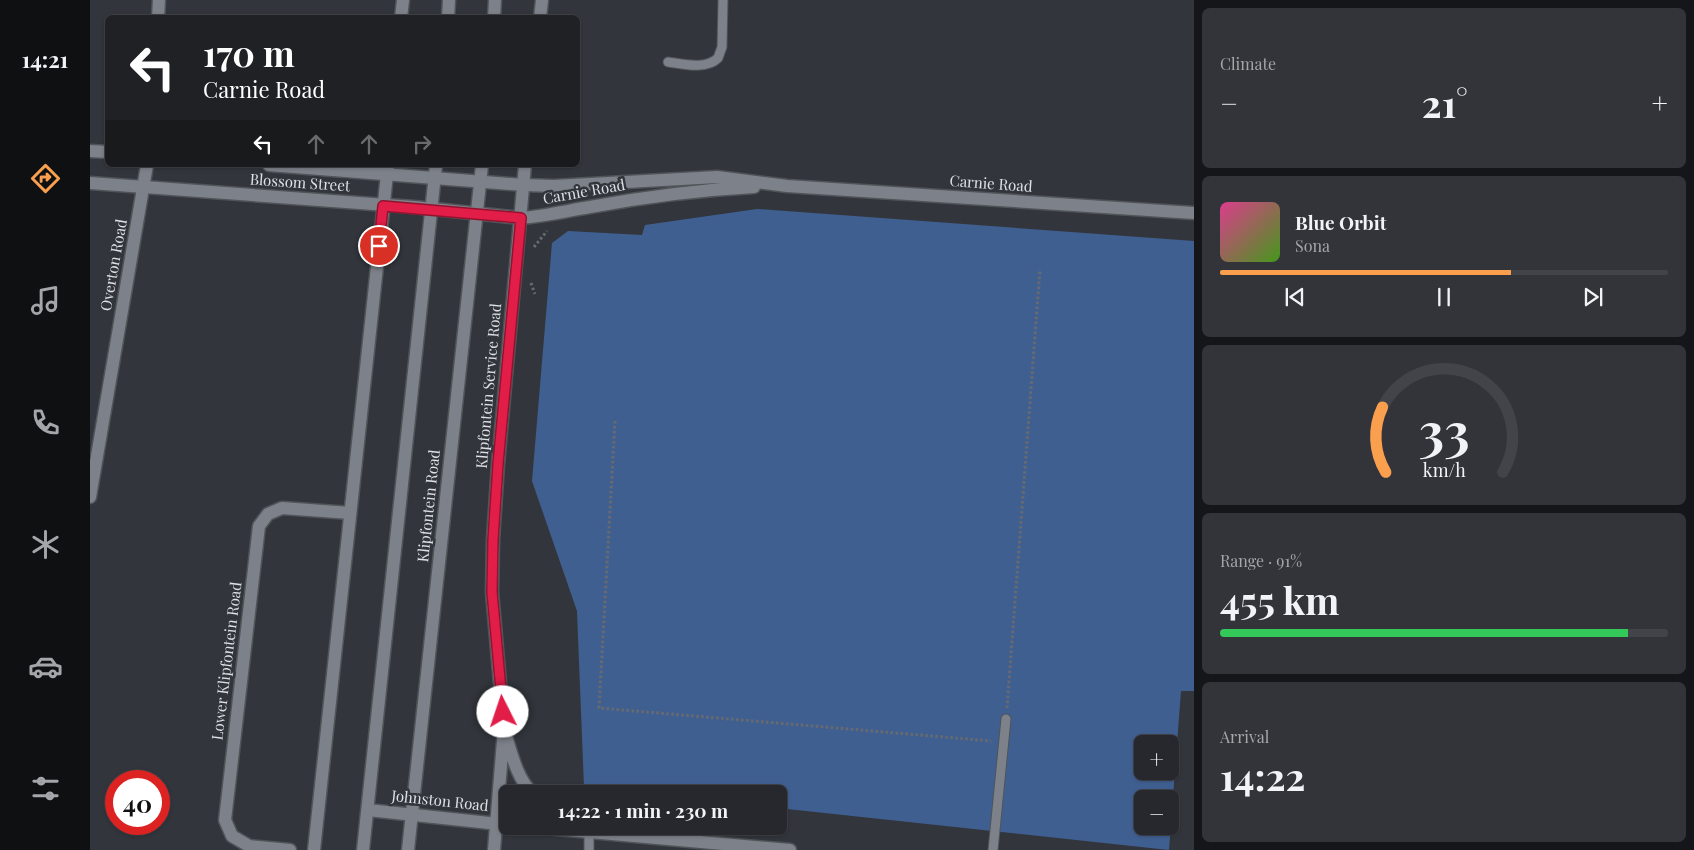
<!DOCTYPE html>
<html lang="en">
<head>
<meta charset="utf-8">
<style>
	body { margin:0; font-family:"Playfair Display",serif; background:#323439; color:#f1f3f6; height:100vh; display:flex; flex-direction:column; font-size:19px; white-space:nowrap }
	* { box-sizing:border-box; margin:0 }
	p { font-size:16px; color:#a4a6aa }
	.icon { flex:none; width:28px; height:28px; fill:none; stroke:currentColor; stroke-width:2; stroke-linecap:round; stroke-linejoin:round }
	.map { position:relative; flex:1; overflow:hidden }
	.panel { display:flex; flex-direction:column; gap:8px; padding:8px; background:#151619; width:500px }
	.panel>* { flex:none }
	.banner { position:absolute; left:15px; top:15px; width:475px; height:152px; border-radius:8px; box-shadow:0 1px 4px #0004,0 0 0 1px #424449; background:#202124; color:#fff; overflow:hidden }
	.buttons { position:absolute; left:1044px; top:735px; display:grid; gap:10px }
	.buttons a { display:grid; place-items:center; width:45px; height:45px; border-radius:8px; background:#26282d; box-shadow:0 1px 4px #0004,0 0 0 1px #424449; font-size:25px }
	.speed { position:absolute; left:15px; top:770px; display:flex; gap:10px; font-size:25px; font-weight:700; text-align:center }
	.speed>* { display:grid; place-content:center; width:65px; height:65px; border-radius:50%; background:#26282d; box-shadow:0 1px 4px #0004,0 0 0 1px #424449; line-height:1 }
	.speed .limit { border:8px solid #d22; background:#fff; color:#111 }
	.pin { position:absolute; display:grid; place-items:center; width:42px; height:42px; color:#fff; margin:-21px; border:2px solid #fff; border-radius:50%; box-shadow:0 1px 5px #0007 }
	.me { position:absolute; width:55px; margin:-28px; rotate:356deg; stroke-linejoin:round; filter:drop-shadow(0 0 4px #0008) }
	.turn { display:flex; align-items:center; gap:18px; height:105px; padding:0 15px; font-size:22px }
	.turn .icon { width:65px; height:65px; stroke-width:2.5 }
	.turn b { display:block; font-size:35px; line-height:42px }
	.lanes { display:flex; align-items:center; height:48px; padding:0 15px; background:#0003; justify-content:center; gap:25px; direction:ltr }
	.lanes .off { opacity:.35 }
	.big { font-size:38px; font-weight:700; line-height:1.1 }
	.panel .card { flex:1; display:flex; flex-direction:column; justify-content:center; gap:8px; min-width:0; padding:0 18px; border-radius:8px; background:#323439 }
	.panel .dial { align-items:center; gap:0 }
	.dial svg { height:130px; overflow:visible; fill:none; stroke:#424449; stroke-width:7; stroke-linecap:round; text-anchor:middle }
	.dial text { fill:#f1f3f6; stroke:none }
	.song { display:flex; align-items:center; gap:15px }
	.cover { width:60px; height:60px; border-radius:8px; background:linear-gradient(135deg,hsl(330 70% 55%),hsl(100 70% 35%)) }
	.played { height:5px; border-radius:2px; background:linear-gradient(90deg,#f99f4d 65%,#424449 65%) }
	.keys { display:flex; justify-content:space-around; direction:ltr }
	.heat { display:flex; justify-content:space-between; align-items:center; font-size:28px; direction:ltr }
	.charge { height:8px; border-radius:4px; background:linear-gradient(90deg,#34c759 91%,#424449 0) }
	.trip { position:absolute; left:409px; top:785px; width:288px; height:50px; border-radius:8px; background:#26282d; box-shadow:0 1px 4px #0004,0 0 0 1px #424449; font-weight:700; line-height:50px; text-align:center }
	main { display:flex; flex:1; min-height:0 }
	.menu { display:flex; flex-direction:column; width:90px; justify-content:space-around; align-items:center; background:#0f1012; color:#a4a6aa }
	.menu .icon { width:35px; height:35px }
	.menu .selected { color:#f99f4d }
	.menu b { font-size:22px; color:#f1f3f6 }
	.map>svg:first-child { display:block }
	.green { fill:#405f91; fill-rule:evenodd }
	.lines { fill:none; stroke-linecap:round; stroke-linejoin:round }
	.service-casing { stroke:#505459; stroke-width:11 }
	.minor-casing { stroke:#505459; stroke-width:15 }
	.tertiary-casing { stroke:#505459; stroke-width:15 }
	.secondary-casing { stroke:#505459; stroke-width:15 }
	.path { stroke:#676b70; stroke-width:3; stroke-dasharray:2.5 2.5; stroke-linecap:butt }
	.service { stroke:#7d8189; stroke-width:9 }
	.minor { stroke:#7d8189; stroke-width:12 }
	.tertiary { stroke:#7d8189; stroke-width:12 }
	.secondary { stroke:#7d8189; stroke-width:12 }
	.route-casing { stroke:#92132f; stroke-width:12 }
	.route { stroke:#e11d48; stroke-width:9 }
	.labels { text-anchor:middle; stroke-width:5; stroke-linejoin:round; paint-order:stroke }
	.street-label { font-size:15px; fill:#dde0e4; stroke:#32363c }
</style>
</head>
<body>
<main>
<nav class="menu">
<b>14:21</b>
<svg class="icon selected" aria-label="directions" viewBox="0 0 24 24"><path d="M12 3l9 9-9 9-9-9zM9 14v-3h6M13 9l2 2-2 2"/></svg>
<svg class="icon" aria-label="music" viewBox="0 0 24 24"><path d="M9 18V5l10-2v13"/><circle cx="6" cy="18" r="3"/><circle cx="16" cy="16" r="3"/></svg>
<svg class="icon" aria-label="phone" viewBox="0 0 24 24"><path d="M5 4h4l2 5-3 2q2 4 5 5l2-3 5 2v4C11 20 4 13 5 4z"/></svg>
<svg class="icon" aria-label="climate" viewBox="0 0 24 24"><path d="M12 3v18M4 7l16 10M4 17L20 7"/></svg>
<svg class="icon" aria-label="car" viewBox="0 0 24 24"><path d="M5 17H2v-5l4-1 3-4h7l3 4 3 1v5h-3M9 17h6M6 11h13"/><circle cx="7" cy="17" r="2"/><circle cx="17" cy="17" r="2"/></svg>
<svg class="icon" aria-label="filters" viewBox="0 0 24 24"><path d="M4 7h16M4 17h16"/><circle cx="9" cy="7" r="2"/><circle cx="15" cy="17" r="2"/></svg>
</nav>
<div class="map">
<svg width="1104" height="850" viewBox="0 0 1104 850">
	<rect width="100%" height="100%" fill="#32363c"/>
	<!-- green -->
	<path class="green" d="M667 209 1104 241V691H1091L1079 850 688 808V794H559L494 787 487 611 442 481 462 243 478 231 552 235 555 225ZM1052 744H1080V771H1052ZM1052 799H1080V826H1052Z"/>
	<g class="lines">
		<defs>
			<path id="service" d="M578 62C593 64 616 70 628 58L632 47 633 0
				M499 850V832
				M903 850 916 719"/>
			<path id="minor" d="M68 18 69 0
				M311 18 313 0
				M434 185 464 186 627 177 697 186 1104 213
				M431 218C455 216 476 211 500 207 554 197 609 190 664 187
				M0 497 57 165
				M200 850 159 846 142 836 135 820 169 526 178 514 192 508 260 513
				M224 850 298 165"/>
			<path id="tertiary" d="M450 18 452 0
				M0 151 18 152
				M179 165 434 185
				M0 183 324 207 431 218
				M416 736C422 756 428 780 443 794
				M278 810 418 825
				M433 826 700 850
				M404 850 414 729 402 592 403 540 408 464 435 165"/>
			<path id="secondary" d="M358 18 359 0
				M404 18 405 0
				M273 850 346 165
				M318 850 392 165"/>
		</defs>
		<!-- service casing -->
		<use href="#service" class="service-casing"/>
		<!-- minor casing -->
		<use href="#minor" class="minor-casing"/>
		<!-- tertiary casing -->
		<use href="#tertiary" class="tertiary-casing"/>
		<!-- secondary casing -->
		<use href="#secondary" class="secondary-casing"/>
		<!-- path -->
		<path class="path" d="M444 247 457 231
			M441 283 445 294
			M525 421 509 708 901 741
			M917 708 950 269"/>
		<!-- service -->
		<use href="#service" class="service"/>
		<!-- minor -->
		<use href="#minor" class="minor"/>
		<!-- tertiary -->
		<use href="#tertiary" class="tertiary"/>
		<!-- secondary -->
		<use href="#secondary" class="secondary"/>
	</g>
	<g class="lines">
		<defs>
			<path id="route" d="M289 246 293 206 431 218 408 464 403 540 402 592 413 712"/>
		</defs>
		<!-- route casing -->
		<use href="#route" class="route-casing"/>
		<!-- route -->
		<use href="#route" class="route"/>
	</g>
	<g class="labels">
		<!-- street labels -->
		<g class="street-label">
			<text transform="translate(210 183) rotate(4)" y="5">Blossom Street</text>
			<text transform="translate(901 184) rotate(4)" y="5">Carnie Road</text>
			<text transform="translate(494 192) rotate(-10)" y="5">Carnie Road</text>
			<text transform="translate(24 265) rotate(-80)" y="5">Overton Road</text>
			<text transform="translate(399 386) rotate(-85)" y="5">Klipfontein Service Road</text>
			<text transform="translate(339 506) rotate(-84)" y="5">Klipfontein Road</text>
			<text transform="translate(137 661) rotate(-83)" y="5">Lower Klipfontein Road</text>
			<text transform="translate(350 801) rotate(6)" y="5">Johnston Road</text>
		</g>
	</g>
</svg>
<div class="buttons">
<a>+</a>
<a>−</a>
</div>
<div class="speed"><div class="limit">40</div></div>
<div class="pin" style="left:289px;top:246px;background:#d93025"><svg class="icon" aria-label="arrive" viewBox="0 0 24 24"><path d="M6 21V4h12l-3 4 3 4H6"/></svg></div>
<svg class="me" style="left:413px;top:712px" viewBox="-20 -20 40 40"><circle r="19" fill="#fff"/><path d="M0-13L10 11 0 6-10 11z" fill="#e11d48"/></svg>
<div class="trip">14:22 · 1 min · 230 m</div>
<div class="banner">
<div class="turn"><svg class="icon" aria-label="left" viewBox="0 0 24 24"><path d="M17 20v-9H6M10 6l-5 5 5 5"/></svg><div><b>170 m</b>Carnie Road</div></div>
<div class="lanes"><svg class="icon" aria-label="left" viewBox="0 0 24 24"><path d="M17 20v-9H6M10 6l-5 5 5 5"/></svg><svg class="icon off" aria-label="ahead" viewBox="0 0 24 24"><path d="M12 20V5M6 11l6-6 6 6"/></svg><svg class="icon off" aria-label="ahead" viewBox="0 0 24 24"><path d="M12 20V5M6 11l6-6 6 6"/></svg><svg class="icon off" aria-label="right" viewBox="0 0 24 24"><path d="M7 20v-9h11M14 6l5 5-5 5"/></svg></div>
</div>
</div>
<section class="panel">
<div class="card"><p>Climate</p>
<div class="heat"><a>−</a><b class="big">21°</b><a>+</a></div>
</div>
<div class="card">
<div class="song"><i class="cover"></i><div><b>Blue Orbit</b><p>Sona</p></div></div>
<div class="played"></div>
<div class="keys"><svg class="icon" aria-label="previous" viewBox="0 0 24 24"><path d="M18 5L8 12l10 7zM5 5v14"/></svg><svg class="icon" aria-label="pause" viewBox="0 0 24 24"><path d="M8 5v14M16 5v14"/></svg><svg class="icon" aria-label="next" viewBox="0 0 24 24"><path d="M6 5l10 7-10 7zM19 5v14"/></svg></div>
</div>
<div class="card dial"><svg viewBox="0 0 100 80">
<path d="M14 69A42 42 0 1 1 86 69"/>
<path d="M14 69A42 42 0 0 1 12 29" stroke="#f99f4d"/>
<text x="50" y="56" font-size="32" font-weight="700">33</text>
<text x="50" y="72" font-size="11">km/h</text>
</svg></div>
<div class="card"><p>Range · 91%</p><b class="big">455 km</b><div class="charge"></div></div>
<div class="card"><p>Arrival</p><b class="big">14:22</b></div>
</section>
</main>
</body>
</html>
